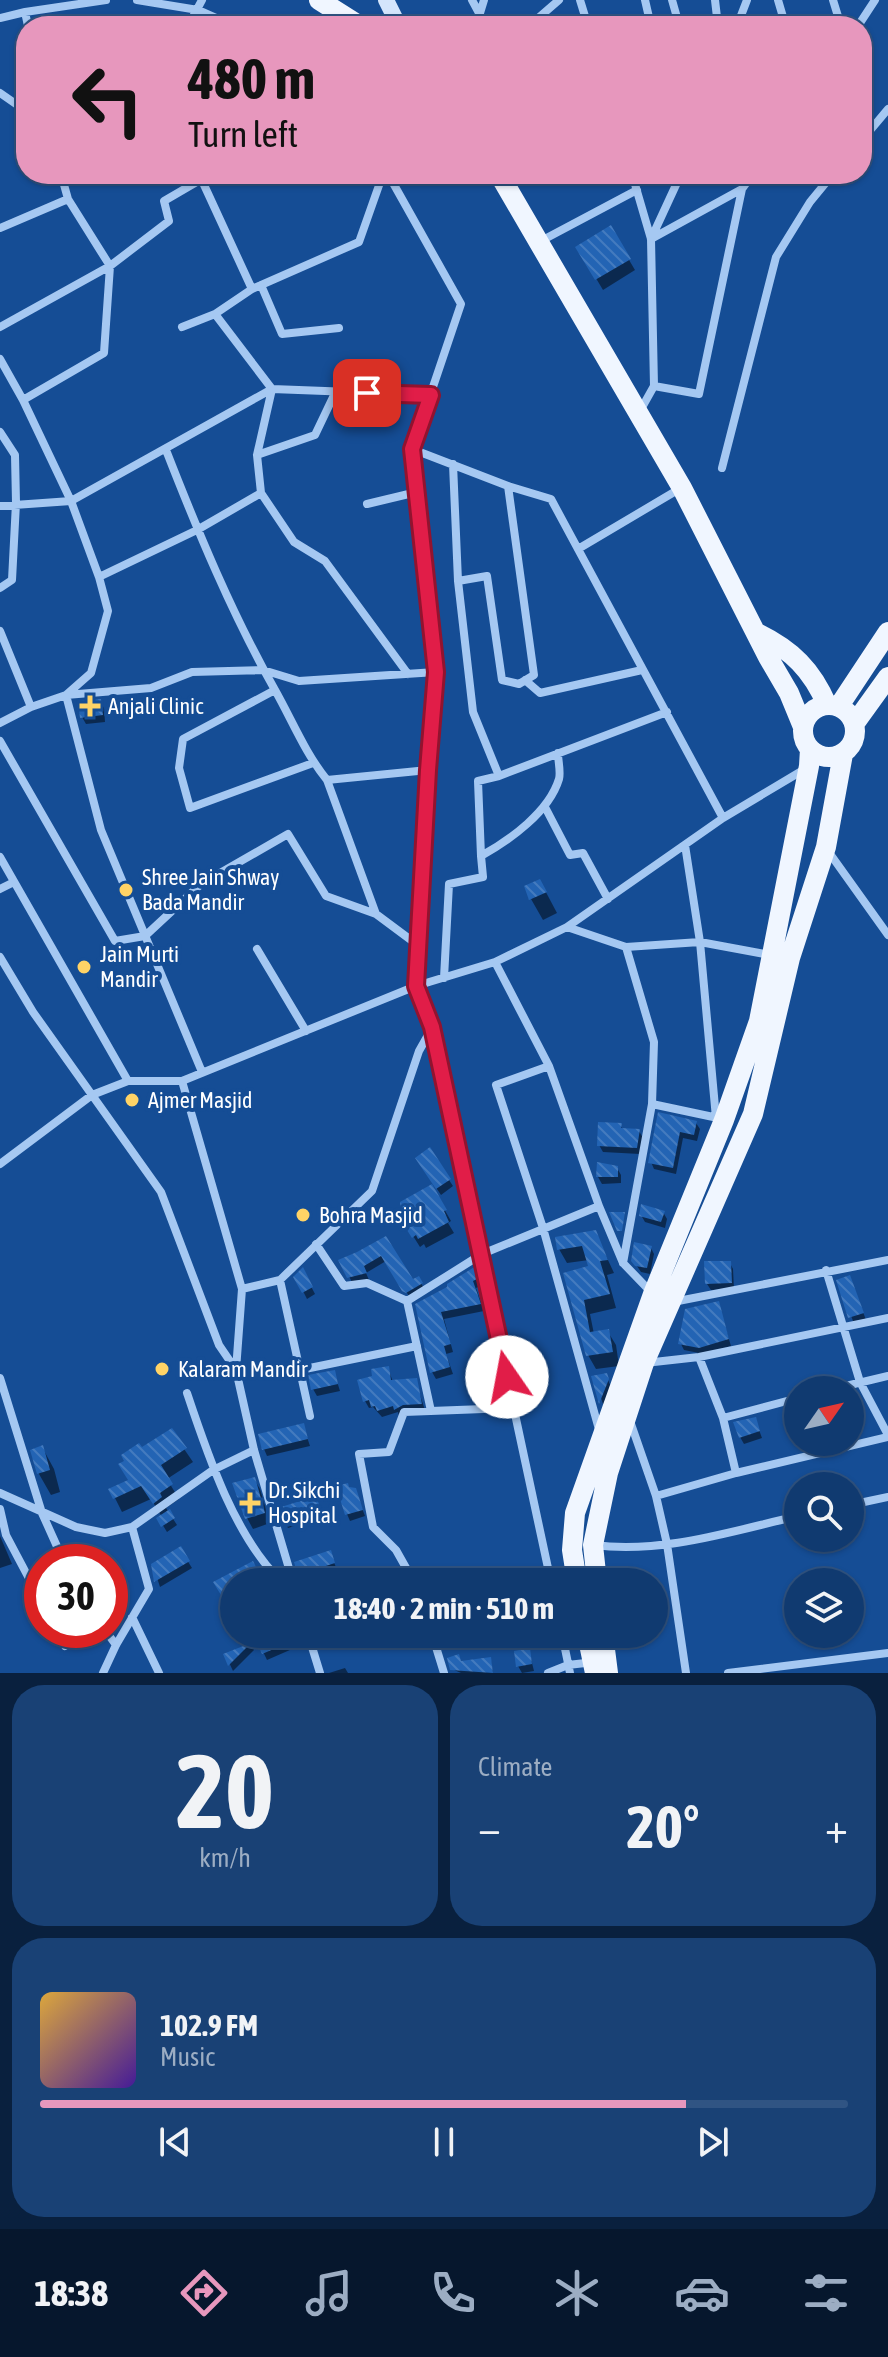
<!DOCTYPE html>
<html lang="en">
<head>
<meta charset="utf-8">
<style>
	body { margin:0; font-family:"Asap Condensed",sans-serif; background:#194175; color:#f1f3f6; height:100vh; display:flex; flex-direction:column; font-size:30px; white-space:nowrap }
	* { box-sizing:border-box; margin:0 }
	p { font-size:26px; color:#9cadc3 }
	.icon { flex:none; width:44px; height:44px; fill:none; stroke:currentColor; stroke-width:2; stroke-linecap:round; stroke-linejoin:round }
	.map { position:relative; height:1673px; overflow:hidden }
	.details { display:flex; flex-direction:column; gap:12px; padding:12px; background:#09203e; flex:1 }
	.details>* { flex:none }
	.hud { position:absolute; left:16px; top:16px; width:856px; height:168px; border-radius:32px; box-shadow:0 2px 6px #0004,0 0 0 2px #305483; background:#e797bd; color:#111; overflow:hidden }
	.needle { width:52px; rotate:56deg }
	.fabs { position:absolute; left:784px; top:1376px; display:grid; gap:16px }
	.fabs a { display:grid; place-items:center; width:80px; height:80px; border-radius:50%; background:#103a70; box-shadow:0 2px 6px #0004,0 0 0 2px #305483; font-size:40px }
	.speed { position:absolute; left:24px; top:1544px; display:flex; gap:16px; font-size:40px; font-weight:700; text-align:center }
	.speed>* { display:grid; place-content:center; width:104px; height:104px; border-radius:50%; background:#103a70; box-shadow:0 2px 6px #0004,0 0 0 2px #305483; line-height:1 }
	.speed .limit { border:12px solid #d22; background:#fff; color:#111 }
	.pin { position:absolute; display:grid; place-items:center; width:68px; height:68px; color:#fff; margin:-34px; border-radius:16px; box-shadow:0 4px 12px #0006 }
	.me { position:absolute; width:88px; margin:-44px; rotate:348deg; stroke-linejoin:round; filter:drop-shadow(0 0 6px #0008) }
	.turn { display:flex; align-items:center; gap:28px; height:168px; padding:0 40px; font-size:36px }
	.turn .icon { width:104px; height:104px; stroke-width:2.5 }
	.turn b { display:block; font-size:56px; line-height:68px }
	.big { font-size:60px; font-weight:700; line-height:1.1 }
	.details .card { flex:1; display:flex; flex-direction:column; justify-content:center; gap:12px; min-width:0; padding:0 28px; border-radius:32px; background:#194175 }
	.details .dial { align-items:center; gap:0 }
	.dial b { font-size:104px; line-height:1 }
	.song { display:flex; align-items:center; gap:24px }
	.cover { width:96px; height:96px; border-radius:12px; background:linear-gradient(135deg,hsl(40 70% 55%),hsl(260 70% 35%)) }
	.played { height:8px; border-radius:4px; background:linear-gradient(90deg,#e797bd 80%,#305483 80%) }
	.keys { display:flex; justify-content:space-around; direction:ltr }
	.heat { display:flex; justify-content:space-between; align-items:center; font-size:44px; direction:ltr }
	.details .tiles { flex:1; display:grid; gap:12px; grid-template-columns:1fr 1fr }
	.card:last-child { grid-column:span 2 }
	.trip { position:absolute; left:220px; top:1568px; width:448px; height:80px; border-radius:40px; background:#103a70; box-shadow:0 2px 6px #0004,0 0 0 2px #305483; font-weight:700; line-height:80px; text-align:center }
	.dock { display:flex; height:128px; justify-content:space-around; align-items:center; background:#06172d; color:#9cadc3 }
	.dock .icon { width:56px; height:56px }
	.dock .current { color:#e797bd }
	.dock b { font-size:36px; color:#f1f3f6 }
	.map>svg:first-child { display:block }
	.shadow { fill:#0007 }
	.building { fill:url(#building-back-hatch) }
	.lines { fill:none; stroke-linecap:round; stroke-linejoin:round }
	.minor { stroke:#a5c8f2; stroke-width:8 }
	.secondary { stroke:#d4e5fc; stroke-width:16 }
	.primary { stroke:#f0f6ff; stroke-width:20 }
	.route-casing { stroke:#92132f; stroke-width:20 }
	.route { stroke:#e11d48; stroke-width:14 }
	.poi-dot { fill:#ffd366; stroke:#154d95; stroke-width:3 }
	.labels { text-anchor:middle; stroke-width:8; stroke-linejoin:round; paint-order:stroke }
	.poi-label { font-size:22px; fill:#fff; stroke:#154d95; text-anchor:start }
</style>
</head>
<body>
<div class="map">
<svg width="888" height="1673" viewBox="0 0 888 1673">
	<defs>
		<pattern id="building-back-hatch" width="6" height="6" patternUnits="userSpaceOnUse" patternTransform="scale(2)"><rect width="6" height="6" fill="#2364b4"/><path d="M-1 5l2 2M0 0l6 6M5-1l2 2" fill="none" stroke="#447bbf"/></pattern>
	</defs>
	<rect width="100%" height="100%" fill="#154d95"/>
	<!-- shadow -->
	<path class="shadow" d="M610 228 635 270 603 290 578 248Z
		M100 701 104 708 105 722 86 724 82 717Z
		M540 881 557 913 543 920 531 899Z
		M659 1115 696 1123 700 1129 697 1141 683 1138 676 1174 654 1169 651 1162Z
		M620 1125 623 1130 639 1131 643 1138 640 1154 603 1152 599 1145Z
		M429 1150 453 1186 441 1195 421 1165Z
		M617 1168 621 1175V1183L602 1184 598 1177Z
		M431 1186 451 1221 448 1223 454 1233 426 1248 424 1244 420 1247 398 1212Z
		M663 1212 667 1219 665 1228 645 1222 641 1215Z
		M595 1232 614 1273 607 1275 616 1308 590 1314 594 1334 608 1332 616 1345 619 1366 596 1369 588 1355 565 1274 591 1267 589 1260 567 1263 559 1249Z
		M385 1238 413 1282 418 1278 425 1290 411 1299 386 1261 366 1273 369 1280 353 1284 341 1261Z
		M651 1248 654 1254 650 1274 641 1272 633 1260Z
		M730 1263 733 1269 734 1289 711 1290 707 1284Z
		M475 1269 481 1286 476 1288 484 1311 444 1319 453 1352 446 1354 453 1374 436 1379 432 1372 417 1305 449 1288Z
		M303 1271 315 1294 307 1299 296 1277Z
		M850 1277 866 1320 854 1324 839 1281Z
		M718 1303 731 1346 704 1354 684 1350 681 1344Z
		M388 1368 393 1382 415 1380 425 1410 399 1416 398 1412 382 1417 373 1407 369 1408 365 1401 374 1377Z
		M334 1372 340 1391 317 1396 313 1389Z
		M606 1375 611 1387 604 1407 594 1377Z
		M755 1419 762 1438 744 1444 740 1437Z
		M303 1425 310 1446 267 1456 264 1449Z
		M171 1430 193 1462 167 1479 179 1499 166 1508 177 1525 167 1532 159 1519 162 1517 151 1499 122 1512 115 1498 130 1481 141 1450Z
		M42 1447 54 1469 60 1492 51 1495 39 1474 32 1451Z
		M254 1479 260 1489 270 1523 253 1529 247 1518Z
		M349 1489 355 1490 365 1516 350 1521 347 1514Z
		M319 1505 323 1517 288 1528 284 1521Z
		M0 1536 12 1564 0 1568Z
		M180 1549 192 1568 160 1587 153 1565Z
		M330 1552 337 1570 304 1581 300 1574Z
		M252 1564 262 1582H234V1597L227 1600 217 1582Z
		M259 1634H293L299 1646 267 1660 257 1639 261 1637Z
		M362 1634H388L389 1641 380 1642 381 1646H368Z
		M251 1645 254 1650 233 1671 226 1656Z
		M529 1651 534 1671 522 1673 518 1666Z
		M491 1661 493 1673H461L452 1669 460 1663Z
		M345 1668 348 1673H329Z"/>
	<!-- building -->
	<path class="building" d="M611 225 631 259 595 280 575 247Z
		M101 699 103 715 80 718 78 701Z
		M540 879 547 892 529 900 524 886Z
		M658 1112 697 1121 694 1135 680 1132 673 1168 648 1163Z
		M598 1122 622 1123 621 1128 640 1129 637 1148 597 1146Z
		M430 1147 451 1179 436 1189 415 1158Z
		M597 1162 618 1166V1177H596Z
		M432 1184 447 1210 444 1211 449 1222 418 1239 416 1235 412 1238 395 1211 401 1208 400 1202Z
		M641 1204 665 1211 661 1222 639 1216Z
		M609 1212H625L622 1231H617Z
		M596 1230 608 1260 600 1261 610 1294 584 1300 590 1332 609 1329 613 1352 586 1356 563 1273 588 1266 582 1246 557 1250 555 1237Z
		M386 1236 413 1279 419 1276 423 1283 406 1293 402 1291 381 1256 364 1266 367 1273 347 1278 338 1260 357 1252Z
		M634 1242 652 1246 647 1268 635 1266 631 1261Z
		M704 1261H731L732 1283 705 1284Z
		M476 1266 479 1278 473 1281 481 1304 441 1312 451 1344 444 1346 450 1367 430 1373 415 1304 447 1287V1284Z
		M303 1267 313 1287 302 1293 293 1277Z
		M850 1275 864 1313 848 1318 836 1280Z
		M719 1301 729 1339 699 1348 678 1344 685 1309Z
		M389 1366 391 1380 417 1378 422 1404 403 1405 394 1410 393 1406 377 1411 375 1406 371 1407 369 1400 363 1402 357 1380 372 1376 371 1369Z
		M335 1370 338 1384 311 1390 308 1375Z
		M607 1373 609 1379 599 1404 591 1376Z
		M756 1417 760 1431 739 1438 733 1422Z
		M304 1423 308 1439 262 1450 258 1434Z
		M172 1428 187 1448 161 1465 173 1484 160 1493 162 1497 153 1504 141 1486 113 1499 108 1489 128 1480 118 1464 124 1461 121 1455 139 1443 142 1447Z
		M43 1445 50 1470 37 1474 30 1450Z
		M255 1477 265 1513 245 1519 232 1483Z
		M348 1483 349 1487 356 1488 363 1510 345 1515 336 1486Z
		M316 1496 321 1510 283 1522 278 1508Z
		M170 1509 175 1518 161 1527 156 1518Z
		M181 1546 190 1561 154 1582 151 1564Z
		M331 1550 335 1563 298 1575 294 1562Z
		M253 1561 260 1575 247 1582H234V1589L221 1595 213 1582Z
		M264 1634H301L302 1637 262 1654 255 1638Z
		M251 1643 228 1666 223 1654Z
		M530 1648 532 1664 516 1667 514 1651Z
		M459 1654 461 1661 491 1657 493 1673 450 1670 447 1658Z"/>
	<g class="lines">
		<!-- minor -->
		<path class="minor" d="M137 0 198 10 234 26
			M472 0 479 13
			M580 0 588 26
			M645 0 651 26
			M672 0 678 21
			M715 0 718 26
			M778 0 783 17
			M833 0 841 26
			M25 12 28 26
			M0 18 25 12 106 0
			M188 26 202 0
			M476 26 484 0
			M529 26 559 0
			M737 26 747 0
			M858 26 875 0
			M0 93 26 111
			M862 140 888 109
			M199 174 252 289
			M388 174 461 304 412 449 436 672 428 770 416 986 432 1027 551 1582
			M632 174 651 239 654 386 640 411
			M0 228 68 199
			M651 239 742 189 753 174
			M651 239 681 174
			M539 242 637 190
			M261 285 282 334 339 328
			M215 314 272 389 257 455 261 493 294 542 325 561 408 674
			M0 327 110 266 169 221 164 201 200 180
			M182 327 215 314 252 289 359 242 383 174
			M0 359 23 400 71 501 99 577 108 611 91 673 66 695 31 707 0 723
			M654 386 699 394 742 189
			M23 400 104 353 110 266 68 199 61 174
			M0 432 15 455 16 503 12 580 0 588
			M412 449 508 486 551 499 723 818
			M166 450C198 532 232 614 275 690 292 720 305 753 327 780L376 914 419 946
			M257 455 315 435 336 391
			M453 464 458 581 473 712 499 776
			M722 468 776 257 810 202 833 174
			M367 504 417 492
			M0 506 71 501 272 389 431 395
			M578 549 681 488
			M99 577 197 530 261 493
			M458 581 487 576 502 680 519 684 534 675 508 486
			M0 631 31 707
			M525 680 540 693 642 670
			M275 690 183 739 179 768 190 808 313 763
			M0 741 115 941 145 936 201 884 288 834 326 896 376 914
			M327 780 428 770
			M545 807 570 855 583 853 608 899
			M685 845 700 942 716 1118
			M828 851 888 935
			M481 856 478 781 499 776 667 712
			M0 857 128 1081H182L416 986 495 962 567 927 723 818 805 769
			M0 889 14 882
			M567 927 626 947 700 942 770 955
			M257 949 306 1031
			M0 957 33 1012 161 1192 219 1345 236 1370
			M495 962 549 1066 599 1206 623 1263 650 1291
			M444 978 449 884 483 877 481 856C510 840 549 812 559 779 561 772 558 761 558 753
			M549 1066 496 1085 543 1228 600 1433
			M202 1072 101 830 66 695 151 688 192 672 263 670 299 681 436 672
			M182 1081 242 1289 236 1370 254 1450 293 1582
			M652 1104 718 1118
			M0 1164 92 1095 128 1081
			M316 1244 344 1286 367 1283 407 1301
			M623 1263 652 1104 654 1042 626 947
			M826 1270 860 1382 888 1435
			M280 1280 310 1416
			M242 1289 280 1280 372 1191 419 1051 432 1028
			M673 1302 888 1260
			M699 1357 723 1418 736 1473
			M645 1363 699 1357 888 1318
			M300 1370 417 1346
			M0 1378 42 1513 64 1562
			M829 1390 888 1376
			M187 1393C207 1453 235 1538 282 1582
			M431 1411 407 1301 482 1254 599 1206
			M723 1418 798 1398
			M630 1421 656 1496 667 1544 686 1673
			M0 1493 76 1527 105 1533 132 1527
			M656 1496 736 1473 888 1437
			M850 1505 888 1497
			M0 1509 6 1535 42 1603
			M594 1545C662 1554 732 1531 798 1516
			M414 1582 396 1550 373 1527 359 1454 389 1452 404 1412 513 1408
			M132 1617 159 1673
			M56 1630 65 1646
			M105 1630 116 1645
			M308 1634 320 1673
			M432 1634 444 1673
			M562 1634 570 1673
			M103 1673 116 1645 149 1589 132 1527 213 1470 254 1450
			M548 1673 568 1665 594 1662
			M728 1673 888 1653"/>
		<!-- secondary -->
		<path class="secondary" d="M386 0 399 26"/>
		<!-- primary -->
		<path class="primary" d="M319 0 360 26
			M499 174 682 488 768 657 789 693 803 727
			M757 633C792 650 812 670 827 705
			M803 731a26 26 0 1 1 52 0a26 26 0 1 1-52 0Z
			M839 706 888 632
			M855 723 888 677
			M577 1582 572 1550 575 1513 653 1294 724 1120 759 1021 809 766 810 749
			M597 1582 593 1545 608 1473 644 1363 753 1114 790 958 826 847 843 754
			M587 1634 595 1673
			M603 1634 608 1673"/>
	</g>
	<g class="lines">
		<defs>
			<path id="route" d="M367 393 431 395 412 449 436 672 428 770 416 986 432 1027 507 1377"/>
		</defs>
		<!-- route casing -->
		<use href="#route" class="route-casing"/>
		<!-- route -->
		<use href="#route" class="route"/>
	</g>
	<!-- markers -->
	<g class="poi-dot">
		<path d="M86 694h8v8h8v8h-8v8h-8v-8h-8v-8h8z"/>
		<circle cx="126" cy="890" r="8"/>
		<circle cx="84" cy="967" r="8"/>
		<circle cx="132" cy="1100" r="8"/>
		<circle cx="303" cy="1215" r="8"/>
		<circle cx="162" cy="1369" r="8"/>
		<path d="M246 1491h8v8h8v8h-8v8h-8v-8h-8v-8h8z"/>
	</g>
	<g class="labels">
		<!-- poi labels -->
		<g class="poi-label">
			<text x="108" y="714">Anjali Clinic</text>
			<text x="142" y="885">Shree Jain Shway<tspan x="142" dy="25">Bada Mandir</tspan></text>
			<text x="100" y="962">Jain Murti<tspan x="100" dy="25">Mandir</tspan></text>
			<text x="148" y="1108">Ajmer Masjid</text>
			<text x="319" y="1223">Bohra Masjid</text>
			<text x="178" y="1377">Kalaram Mandir</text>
			<text x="268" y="1498">Dr. Sikchi<tspan x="268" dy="25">Hospital</tspan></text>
		</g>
	</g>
</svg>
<div class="fabs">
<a><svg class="needle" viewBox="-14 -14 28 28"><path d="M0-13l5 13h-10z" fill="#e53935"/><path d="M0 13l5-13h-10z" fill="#9cadc3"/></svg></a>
<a><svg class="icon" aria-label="search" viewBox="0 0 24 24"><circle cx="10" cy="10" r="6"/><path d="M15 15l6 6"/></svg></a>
<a><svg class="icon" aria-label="layers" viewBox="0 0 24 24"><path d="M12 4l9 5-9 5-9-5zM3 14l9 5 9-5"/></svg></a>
</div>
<div class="speed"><div class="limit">30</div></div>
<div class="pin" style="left:367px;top:393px;background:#d93025"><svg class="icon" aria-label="arrive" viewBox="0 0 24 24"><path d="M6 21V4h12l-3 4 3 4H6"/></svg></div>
<svg class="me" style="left:507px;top:1377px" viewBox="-20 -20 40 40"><circle r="19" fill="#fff"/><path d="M0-13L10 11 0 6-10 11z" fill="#e11d48"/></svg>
<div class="trip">18:40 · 2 min · 510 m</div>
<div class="hud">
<div class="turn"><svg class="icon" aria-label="left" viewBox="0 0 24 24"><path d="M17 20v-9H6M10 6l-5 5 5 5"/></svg><div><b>480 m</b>Turn left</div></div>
</div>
</div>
<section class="details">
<div class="tiles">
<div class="card dial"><b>20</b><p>km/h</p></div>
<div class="card"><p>Climate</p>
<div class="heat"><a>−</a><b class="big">20°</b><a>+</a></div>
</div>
<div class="card">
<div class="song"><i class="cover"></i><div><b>102.9 FM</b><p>Music</p></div></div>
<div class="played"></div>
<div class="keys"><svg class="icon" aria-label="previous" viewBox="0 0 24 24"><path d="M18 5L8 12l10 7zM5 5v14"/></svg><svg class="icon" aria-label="pause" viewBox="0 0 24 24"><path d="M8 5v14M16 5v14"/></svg><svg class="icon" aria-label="next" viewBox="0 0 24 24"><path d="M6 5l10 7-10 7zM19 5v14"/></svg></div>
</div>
</div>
</section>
<nav class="dock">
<b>18:38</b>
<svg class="icon current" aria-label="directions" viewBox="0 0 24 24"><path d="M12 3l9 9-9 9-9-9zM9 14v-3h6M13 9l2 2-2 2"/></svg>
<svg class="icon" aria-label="music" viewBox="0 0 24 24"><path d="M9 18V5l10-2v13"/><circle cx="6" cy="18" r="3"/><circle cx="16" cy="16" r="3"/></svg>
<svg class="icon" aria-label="phone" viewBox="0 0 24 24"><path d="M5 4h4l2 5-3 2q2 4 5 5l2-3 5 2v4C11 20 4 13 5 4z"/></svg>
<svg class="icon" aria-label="climate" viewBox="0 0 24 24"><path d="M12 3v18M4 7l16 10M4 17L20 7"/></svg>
<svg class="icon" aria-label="car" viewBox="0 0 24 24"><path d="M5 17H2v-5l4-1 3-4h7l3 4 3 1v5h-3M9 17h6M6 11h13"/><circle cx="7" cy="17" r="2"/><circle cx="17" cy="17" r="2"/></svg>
<svg class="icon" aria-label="filters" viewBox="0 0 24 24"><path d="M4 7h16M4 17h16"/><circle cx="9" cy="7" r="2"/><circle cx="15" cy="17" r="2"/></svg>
</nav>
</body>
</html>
